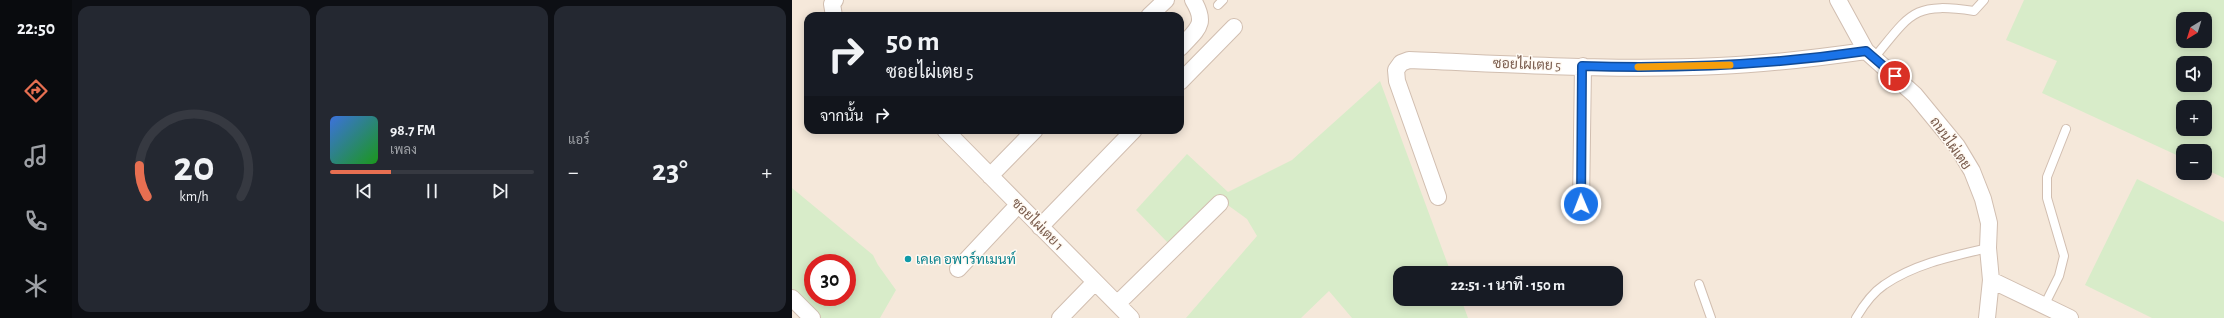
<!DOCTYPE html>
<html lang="th">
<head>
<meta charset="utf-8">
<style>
	body { margin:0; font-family:"Alegreya Sans",Sarabun,sans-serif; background:#242831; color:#f1f3f6; height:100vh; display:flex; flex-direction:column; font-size:15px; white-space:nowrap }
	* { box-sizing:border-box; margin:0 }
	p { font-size:13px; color:#9ea1a6 }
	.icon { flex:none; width:22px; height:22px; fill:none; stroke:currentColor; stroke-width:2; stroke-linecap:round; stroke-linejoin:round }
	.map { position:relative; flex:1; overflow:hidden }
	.side { display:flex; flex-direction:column; gap:6px; padding:6px; background:#0d0f14; width:720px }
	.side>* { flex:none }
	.guide { position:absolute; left:12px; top:12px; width:380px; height:122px; border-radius:12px; box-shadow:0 2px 10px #0003; background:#171b24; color:#f1f3f6; overflow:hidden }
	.needle { width:26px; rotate:218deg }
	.buttons { position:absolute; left:1384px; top:12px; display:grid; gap:8px }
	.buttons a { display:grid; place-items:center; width:36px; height:36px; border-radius:8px; background:#171b24; box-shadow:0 2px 10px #0003; font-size:20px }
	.speed { position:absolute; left:12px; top:254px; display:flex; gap:8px; font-size:20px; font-weight:700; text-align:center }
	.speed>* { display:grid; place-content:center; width:52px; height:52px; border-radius:50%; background:#171b24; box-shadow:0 2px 10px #0003; line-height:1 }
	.speed .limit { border:6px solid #d22; background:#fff; color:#111 }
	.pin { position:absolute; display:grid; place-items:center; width:34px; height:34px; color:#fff; margin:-17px; border:2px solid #fff; border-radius:50%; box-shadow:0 1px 4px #0007 }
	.me { position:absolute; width:44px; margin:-22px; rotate:359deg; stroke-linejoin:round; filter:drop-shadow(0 0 3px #0008) }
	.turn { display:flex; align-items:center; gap:14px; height:84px; padding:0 16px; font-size:18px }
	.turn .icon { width:52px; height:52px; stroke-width:2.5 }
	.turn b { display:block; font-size:28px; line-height:34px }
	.then { display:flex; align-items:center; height:38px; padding:0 16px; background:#0003; gap:8px; font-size:15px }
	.big { font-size:30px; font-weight:600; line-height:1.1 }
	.side .tile { flex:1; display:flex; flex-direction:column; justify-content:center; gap:6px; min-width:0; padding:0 14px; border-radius:12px; background:#242831 }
	.side .dial { align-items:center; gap:0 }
	.dial svg { height:104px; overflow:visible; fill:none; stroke:#363941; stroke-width:7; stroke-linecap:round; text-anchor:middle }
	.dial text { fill:#f1f3f6; stroke:none }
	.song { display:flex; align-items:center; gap:12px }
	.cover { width:48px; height:48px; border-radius:6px; background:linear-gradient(135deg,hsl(220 70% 55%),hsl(120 70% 35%)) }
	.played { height:4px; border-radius:2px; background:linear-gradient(90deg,#e76f51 30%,#363941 30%) }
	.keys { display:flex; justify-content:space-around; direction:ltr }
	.heat { display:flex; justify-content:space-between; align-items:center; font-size:22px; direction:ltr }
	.side .tiles { flex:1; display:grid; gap:6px; grid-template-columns:repeat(3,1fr) }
	.trip { position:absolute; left:601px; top:266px; width:230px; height:40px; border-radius:12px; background:#171b24; box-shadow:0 2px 10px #0003; font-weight:600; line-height:40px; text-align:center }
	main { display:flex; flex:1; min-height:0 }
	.tabs { display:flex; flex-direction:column; width:72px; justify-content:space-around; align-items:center; background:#090b0e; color:#9ea1a6 }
	.tabs .icon { width:28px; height:28px }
	.tabs .on { color:#e76f51 }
	.tabs b { font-size:18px; color:#f1f3f6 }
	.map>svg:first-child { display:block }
	.residential { fill:#f5e8da; fill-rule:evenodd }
	.green { fill:#d8ecc9; fill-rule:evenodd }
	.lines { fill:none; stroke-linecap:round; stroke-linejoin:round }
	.lane-casing { stroke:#d1beb0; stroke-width:10 }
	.street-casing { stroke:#d1beb0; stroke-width:18 }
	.lane { stroke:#fff; stroke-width:8 }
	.street { stroke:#fff; stroke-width:16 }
	.route-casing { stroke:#114b97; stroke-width:10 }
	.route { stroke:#1a73e8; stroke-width:7 }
	.slow { stroke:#f59e0b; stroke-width:7 }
	.culture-dot { fill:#0f9aa8; stroke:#fffaf3; stroke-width:1.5 }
	.labels { text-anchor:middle; stroke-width:3; stroke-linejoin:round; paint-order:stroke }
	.street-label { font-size:14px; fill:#7a5c4d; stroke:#fffaf3 }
	.culture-label { font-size:14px; fill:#0d838f; stroke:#fffaf3; text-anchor:start }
</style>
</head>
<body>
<main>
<nav class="tabs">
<b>22:50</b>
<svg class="icon on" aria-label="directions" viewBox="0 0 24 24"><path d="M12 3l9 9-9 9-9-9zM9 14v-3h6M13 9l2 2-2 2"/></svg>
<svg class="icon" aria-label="music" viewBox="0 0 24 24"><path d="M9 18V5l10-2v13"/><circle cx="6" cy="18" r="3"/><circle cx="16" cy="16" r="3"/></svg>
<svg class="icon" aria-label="phone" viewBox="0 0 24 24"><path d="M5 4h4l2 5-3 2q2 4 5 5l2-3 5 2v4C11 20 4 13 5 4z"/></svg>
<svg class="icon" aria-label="climate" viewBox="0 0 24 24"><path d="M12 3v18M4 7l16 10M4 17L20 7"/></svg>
</nav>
<section class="side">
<div class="tiles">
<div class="tile dial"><svg viewBox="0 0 100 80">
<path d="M14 69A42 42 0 1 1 86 69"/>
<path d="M14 69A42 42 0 0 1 8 45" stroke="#e76f51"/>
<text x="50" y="56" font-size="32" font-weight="700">20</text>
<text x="50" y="72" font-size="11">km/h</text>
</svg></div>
<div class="tile">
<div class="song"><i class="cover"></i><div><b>98.7 FM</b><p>เพลง</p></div></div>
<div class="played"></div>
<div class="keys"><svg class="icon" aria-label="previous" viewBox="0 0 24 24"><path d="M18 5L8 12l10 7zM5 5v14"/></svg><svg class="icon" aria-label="pause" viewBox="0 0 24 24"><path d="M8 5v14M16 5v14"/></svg><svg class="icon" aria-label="next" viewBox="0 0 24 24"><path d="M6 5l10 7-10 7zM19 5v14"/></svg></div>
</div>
<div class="tile"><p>แอร์</p>
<div class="heat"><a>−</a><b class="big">23°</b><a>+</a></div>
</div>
</div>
</section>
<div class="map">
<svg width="1432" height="318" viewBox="0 0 1432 318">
	<rect width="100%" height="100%" fill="#fdf6ec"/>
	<!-- residential -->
	<path class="residential" d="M0 0H1432V318H0ZM16 16H388V130H16ZM1391 19H1413V41H1391ZM1391 63H1413V85H1391ZM1391 107H1413V129H1391ZM1391 151H1413V173H1391ZM21 263H55V297H21ZM608 273H824V299H608Z"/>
	<!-- green -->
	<path class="green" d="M1232 0H1432V178L1413 169V151H1391V158L1250 93 1265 61 1214 40ZM1391 19H1413V41H1391ZM1391 63H1413V85H1391ZM1391 107H1413V129H1391Z
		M588 81 659 273H608V299H669L676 318H560L537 291 509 318H394L465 236 455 219 426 198 377 244 344 210 395 154 436 192 500 160Z
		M1345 179 1432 222V318H1360L1293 285Z
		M0 188 81 255 86 265 104 290 88 318H28L0 292ZM21 263H55V297H21Z"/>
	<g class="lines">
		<defs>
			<path id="lane" d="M426 5 431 0
				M1082 58C1119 13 1121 2 1182 11L1192 0
				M907 284 919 318
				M1252 306 1267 276 1272 256 1255 198V177L1274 129
				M1064 318C1071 306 1080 293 1092 285 1122 264 1161 256 1196 248"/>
			<path id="street" d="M1046 0 1074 51 1123 95 1165 146 1180 171 1191 199 1197 223 1196 248 1199 280 1195 318
				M42 16 40 4 43 0
				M357 16 374 0
				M388 48C405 29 416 25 401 0
				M388 82 442 27
				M153 130 339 318
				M198 176 243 130
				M646 197 605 81 604 70 609 63 617 60C720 64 823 71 926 66 976 64 1025 58 1074 51
				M789 204 791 66
				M248 227 342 130
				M166 269 226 205
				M1199 280 1278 318
				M0 298 20 318
				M325 304 428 203
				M268 318 303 282"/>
		</defs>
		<!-- lane casing -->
		<use href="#lane" class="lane-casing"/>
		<!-- street casing -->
		<use href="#street" class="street-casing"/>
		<!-- lane -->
		<use href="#lane" class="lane"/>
		<!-- street -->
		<use href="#street" class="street"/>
	</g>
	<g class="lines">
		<defs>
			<path id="route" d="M789 204 790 66C886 69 980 65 1074 51L1103 76"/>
		</defs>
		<!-- route casing -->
		<use href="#route" class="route-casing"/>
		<!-- route -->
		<use href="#route" class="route"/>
		<!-- slow -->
		<path class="slow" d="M846 67 938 65"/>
	</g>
	<!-- markers -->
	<circle class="culture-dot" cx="116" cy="259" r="4"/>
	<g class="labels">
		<!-- street labels -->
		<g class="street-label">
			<text transform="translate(735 64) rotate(2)" y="5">ซอยไผ่เตย 5</text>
			<text transform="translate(1159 143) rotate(55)" y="5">ถนนไผ่เตย</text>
			<text transform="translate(246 224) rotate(45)" y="5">ซอยไผ่เตย 1</text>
		</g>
		<!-- culture labels -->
		<g class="culture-label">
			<text x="124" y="264">เคเค อพาร์ทเมนท์</text>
		</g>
	</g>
</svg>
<div class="buttons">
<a><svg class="needle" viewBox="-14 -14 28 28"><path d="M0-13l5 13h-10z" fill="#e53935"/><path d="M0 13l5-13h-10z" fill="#9ea1a6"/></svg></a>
<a><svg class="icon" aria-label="sound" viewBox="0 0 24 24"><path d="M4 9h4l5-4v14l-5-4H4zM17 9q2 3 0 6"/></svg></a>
<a>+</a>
<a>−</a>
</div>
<div class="speed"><div class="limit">30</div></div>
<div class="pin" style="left:1103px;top:76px;background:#d93025"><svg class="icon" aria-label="arrive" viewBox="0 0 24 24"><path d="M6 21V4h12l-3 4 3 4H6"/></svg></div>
<svg class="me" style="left:789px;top:204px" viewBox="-20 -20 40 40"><circle r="17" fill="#1a73e8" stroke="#fff" stroke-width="3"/><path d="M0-11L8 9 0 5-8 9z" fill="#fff"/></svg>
<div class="trip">22:51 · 1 นาที · 150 m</div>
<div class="guide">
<div class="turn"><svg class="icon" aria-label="right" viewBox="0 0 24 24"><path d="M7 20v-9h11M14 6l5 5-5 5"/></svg><div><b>50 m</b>ซอยไผ่เตย 5</div></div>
<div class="then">จากนั้น<svg class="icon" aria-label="right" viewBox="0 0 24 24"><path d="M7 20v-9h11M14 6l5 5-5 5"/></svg></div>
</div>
</div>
</main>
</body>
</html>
